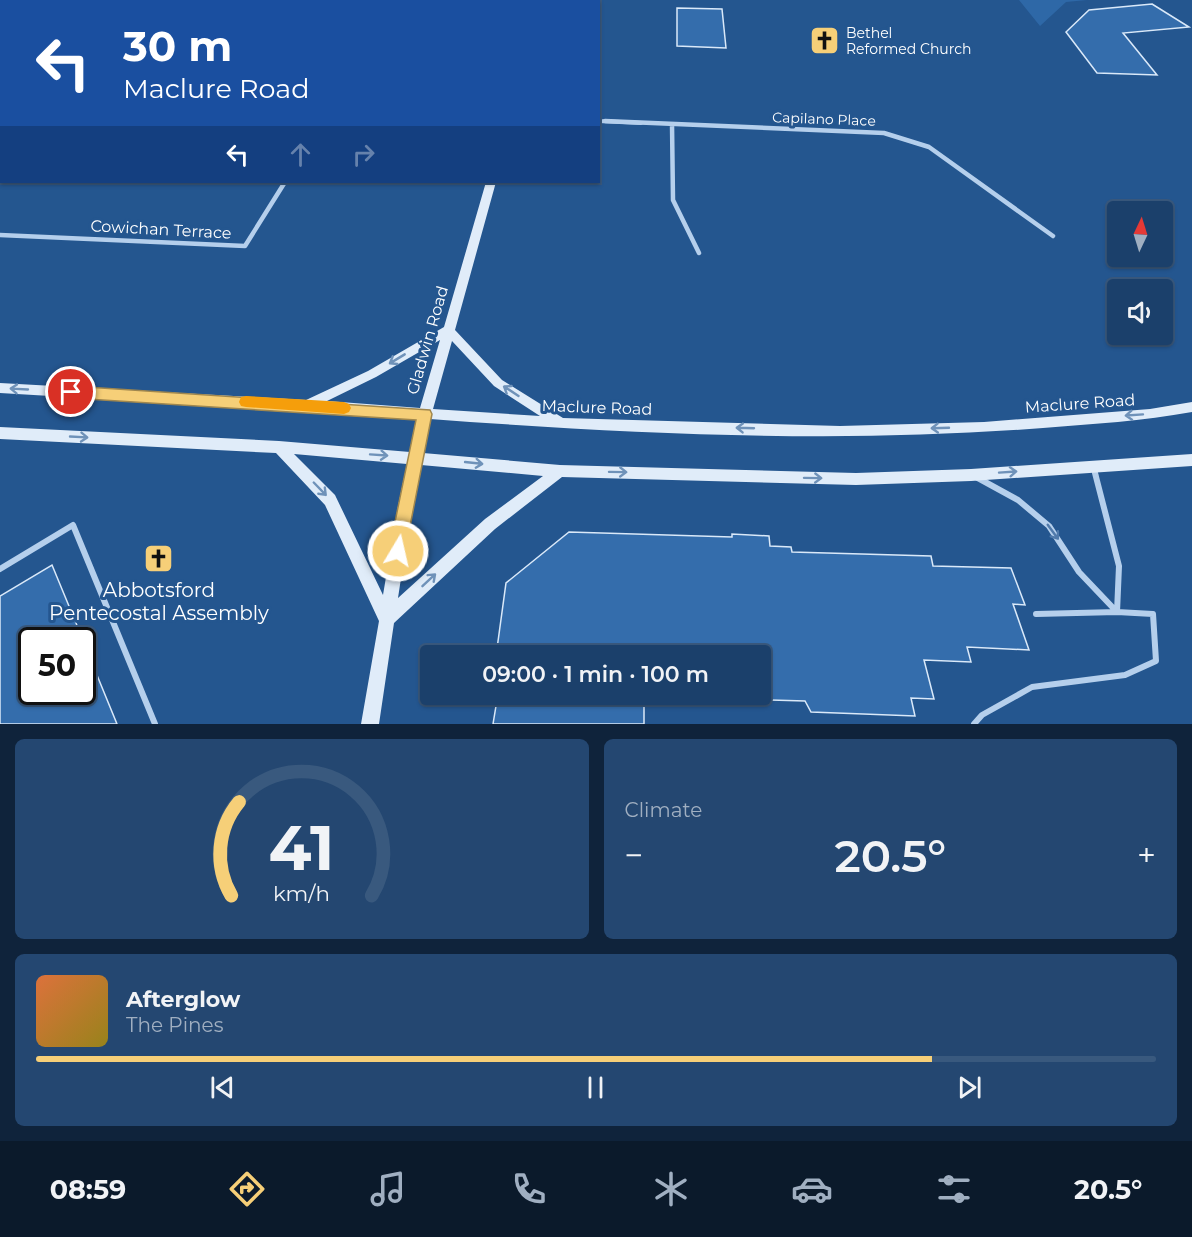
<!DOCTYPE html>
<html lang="en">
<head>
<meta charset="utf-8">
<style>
	body { margin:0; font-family:Montserrat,sans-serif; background:#244771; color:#f1f3f6; height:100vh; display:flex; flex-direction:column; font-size:22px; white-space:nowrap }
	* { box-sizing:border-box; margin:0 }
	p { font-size:20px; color:#a0afc1 }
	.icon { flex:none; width:33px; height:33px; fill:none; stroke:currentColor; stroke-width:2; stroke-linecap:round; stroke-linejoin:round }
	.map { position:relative; height:724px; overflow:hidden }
	.details { display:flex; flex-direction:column; gap:15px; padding:15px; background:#0f233b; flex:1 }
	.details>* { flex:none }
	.guide { position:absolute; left:0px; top:0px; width:600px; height:183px; box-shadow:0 2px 4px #0004,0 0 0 2px #39597e; background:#1a4fa0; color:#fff; overflow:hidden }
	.needle { width:39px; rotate:4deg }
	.controls { position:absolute; left:1107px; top:201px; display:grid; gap:12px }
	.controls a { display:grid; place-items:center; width:66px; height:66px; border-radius:6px; background:#1b406b; box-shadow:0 2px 4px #0004,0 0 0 2px #39597e; font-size:30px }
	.speed { position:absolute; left:18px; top:627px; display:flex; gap:12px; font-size:30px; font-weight:700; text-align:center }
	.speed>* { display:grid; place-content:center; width:78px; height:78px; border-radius:50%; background:#1b406b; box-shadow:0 2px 4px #0004,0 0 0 2px #39597e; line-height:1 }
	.speed .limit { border:3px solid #111; border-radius:9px; background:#fff; color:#111 }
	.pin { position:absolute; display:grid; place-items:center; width:51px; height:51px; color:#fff; margin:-26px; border:3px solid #fff; border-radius:50%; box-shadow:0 2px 6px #0007 }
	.me { position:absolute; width:66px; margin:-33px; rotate:9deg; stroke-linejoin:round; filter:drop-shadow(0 0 4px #0008) }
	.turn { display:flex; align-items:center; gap:21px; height:126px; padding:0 24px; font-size:27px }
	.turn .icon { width:78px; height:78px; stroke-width:2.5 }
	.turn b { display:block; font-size:42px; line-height:51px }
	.lanes { display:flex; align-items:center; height:57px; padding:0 24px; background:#0003; justify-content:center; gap:30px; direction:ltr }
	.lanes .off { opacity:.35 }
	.big { font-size:45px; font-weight:600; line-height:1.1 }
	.details .card { flex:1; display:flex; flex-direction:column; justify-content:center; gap:9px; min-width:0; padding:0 21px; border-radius:9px; background:#244771 }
	.details .dial { align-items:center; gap:0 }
	.dial svg { height:156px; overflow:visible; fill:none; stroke:#39597e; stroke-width:7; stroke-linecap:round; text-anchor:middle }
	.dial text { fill:#f1f3f6; stroke:none }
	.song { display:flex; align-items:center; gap:18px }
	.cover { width:72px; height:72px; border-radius:9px; background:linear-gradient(135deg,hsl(20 70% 55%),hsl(50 70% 35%)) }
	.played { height:6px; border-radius:3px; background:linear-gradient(90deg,#f6cf78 80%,#39597e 80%) }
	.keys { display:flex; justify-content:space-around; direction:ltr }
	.heat { display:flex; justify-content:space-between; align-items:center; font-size:33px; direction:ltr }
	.details .tiles { flex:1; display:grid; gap:15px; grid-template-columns:1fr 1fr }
	.card:last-child { grid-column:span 2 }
	.trip { position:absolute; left:420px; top:645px; width:351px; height:60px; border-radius:6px; background:#1b406b; box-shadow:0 2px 4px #0004,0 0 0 2px #39597e; font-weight:600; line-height:60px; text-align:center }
	.menu { display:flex; height:96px; justify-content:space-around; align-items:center; background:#0b1a2b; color:#a0afc1 }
	.menu .icon { width:42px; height:42px }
	.menu .current { color:#f6cf78 }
	.menu b { font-size:27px; color:#f1f3f6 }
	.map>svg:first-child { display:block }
	.green { fill:#2e68a7 }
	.building { fill:#346dac; stroke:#dae9f9; stroke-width:1.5 }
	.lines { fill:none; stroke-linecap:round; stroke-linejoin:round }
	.lane-far1 { stroke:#b5cfec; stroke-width:4.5 }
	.lane { stroke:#b5cfec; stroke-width:6 }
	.street-far1 { stroke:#b5cfec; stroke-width:4 }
	.street { stroke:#b5cfec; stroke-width:4.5 }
	.secondary { fill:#e0ecf9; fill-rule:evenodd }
	.oneway { stroke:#6f92b9 }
	.oneway2 { stroke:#507aab }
	.route { fill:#f6cf78; stroke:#a0874e; stroke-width:1.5 }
	.slow { fill:#f59e0b }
	.labels { text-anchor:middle; stroke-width:6; stroke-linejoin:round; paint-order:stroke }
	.far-poi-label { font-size:14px; fill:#fff; stroke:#24568f; text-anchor:start }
	.far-street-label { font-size:14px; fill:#fff; stroke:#24568f }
	.street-label { font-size:16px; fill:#fff; stroke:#24568f }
	.near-poi-label { font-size:20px; fill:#fff; stroke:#24568f }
</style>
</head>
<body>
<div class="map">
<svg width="1192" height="724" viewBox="0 0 1192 724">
	<rect width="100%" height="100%" fill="#24568f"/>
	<!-- green -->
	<path class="green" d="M117 0H390L391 1H115Z
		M1019 0H1087L1066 2 1040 26Z"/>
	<!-- building -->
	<path class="building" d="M1152 4 1189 27 1123 33 1157 75 1097 73 1066 32 1089 10Z
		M677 8 722 9 726 48 677 46Z
		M569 532 732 537V534L769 536 770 546 791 547 792 552 931 556 933 566 1011 568 1025 605 1013 604 1029 650 967 647 971 662 924 660 934 699 911 698 915 716 811 712 805 701 738 699V696L701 694H760V656H496L506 583Z
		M52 565 83 640H32V692H82L83 641 117 724H0V596Z
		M498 694H644V724H493Z"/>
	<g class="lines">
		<!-- lane-far1 -->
		<path class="lane-far1" d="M1094 468 1096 475"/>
		<!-- lane -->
		<path class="lane" d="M1095 473 1119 566 1117 612
			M976 477 1018 500 1049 526 1079 572 1117 612
			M0 569 73 525 155 724
			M974 724 982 715 1032 687 1125 675 1156 661 1153 614 1117 612 1036 614"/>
		<!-- street-far1 -->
		<path class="street-far1" d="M9 2 11 0
			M598 121 641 123"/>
		<!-- street -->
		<path class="street" d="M605 121 884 133 929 147 1053 236
			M672 124 673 200 699 253
			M0 235 245 246 285 182"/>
		<!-- secondary -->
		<path class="secondary" d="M542 0H548L541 2Z
			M486 182H496L455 330 502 380 563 418 840 426 984 422 1150 409 1192 402V412C1143 421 1093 424 1043 428 840 444 633 434 430 419L423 453 560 465 856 473 971 469 1192 454V466L971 481 856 485 562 477 495 529 394 623 379 724H361L379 621 325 505 276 453 0 439V427L279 441 410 452 418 418 0 393V383L306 400 368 371 444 327ZM440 340 420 408 327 401 376 377ZM452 341 494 386 540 416 433 409ZM294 454 407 464 398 506 383 595 335 495ZM421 465 543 476 485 519 398 598 412 506Z"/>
	</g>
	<!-- one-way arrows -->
	<defs><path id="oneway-shaft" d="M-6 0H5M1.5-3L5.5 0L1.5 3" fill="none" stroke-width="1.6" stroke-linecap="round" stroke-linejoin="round" transform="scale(1.5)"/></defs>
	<g class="oneway">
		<use href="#oneway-shaft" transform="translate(397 359) rotate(149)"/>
		<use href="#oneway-shaft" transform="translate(19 389) rotate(-177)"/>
		<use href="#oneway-shaft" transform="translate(511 391) rotate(-147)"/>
		<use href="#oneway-shaft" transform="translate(1134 415) rotate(176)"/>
		<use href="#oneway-shaft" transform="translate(745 428) rotate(-178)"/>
		<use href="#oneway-shaft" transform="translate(940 428) rotate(178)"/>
		<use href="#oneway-shaft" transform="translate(79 437) rotate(3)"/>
		<use href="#oneway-shaft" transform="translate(379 455) rotate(4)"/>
		<use href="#oneway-shaft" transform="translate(474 463) rotate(6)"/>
		<use href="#oneway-shaft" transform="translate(618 472) rotate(1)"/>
		<use href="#oneway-shaft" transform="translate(1008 472) rotate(-4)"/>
		<use href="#oneway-shaft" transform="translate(813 478) rotate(1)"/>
		<use href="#oneway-shaft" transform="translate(320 489) rotate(46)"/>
		<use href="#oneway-shaft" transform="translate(429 580) rotate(-43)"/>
	</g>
	<use class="oneway2" href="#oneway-shaft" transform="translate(1053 532) rotate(54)"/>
	<!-- route -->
	<path class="route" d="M71 386 430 410 432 414 404 557 398 559 392 557 389 551 416 420 71 398 66 396 64 392 66 388Z"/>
	<!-- slow -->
	<path class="slow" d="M246 396 344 402 349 404 351 408 349 412 344 414 246 407 241 406 239 402 241 397Z"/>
	<!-- icons -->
	<defs>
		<symbol id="church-square" viewBox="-11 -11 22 22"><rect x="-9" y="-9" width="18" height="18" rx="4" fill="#f6cf78" stroke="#24568f"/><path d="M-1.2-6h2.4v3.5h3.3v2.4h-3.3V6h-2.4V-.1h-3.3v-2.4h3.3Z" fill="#111"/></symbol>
	</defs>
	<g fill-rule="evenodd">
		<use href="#church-square" x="808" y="24" width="33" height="33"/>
		<use href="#church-square" x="142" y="542" width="33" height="33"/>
	</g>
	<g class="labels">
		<!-- far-poi labels -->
		<g class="far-poi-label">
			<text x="846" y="38">Bethel<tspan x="846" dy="16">Reformed Church</tspan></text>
		</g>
		<!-- far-street labels -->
		<g class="far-street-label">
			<text transform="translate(824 119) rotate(2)" y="5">Capilano Place</text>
		</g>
		<!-- street labels -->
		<g class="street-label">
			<text transform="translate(161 229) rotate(3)" y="6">Cowichan Terrace</text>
			<text transform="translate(427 340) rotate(-74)" y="6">Gladwin Road</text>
			<text transform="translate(1080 403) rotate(-4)" y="6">Maclure Road</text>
			<text transform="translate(597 407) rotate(2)" y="6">Maclure Road</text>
		</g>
		<!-- near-poi labels -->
		<g class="near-poi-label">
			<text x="159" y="597">Abbotsford<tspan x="159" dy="23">Pentecostal Assembly</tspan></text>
		</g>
	</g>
</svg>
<div class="controls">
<a><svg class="needle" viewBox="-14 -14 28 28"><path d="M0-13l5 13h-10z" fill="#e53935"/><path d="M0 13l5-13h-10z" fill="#a0afc1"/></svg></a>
<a><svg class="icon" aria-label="sound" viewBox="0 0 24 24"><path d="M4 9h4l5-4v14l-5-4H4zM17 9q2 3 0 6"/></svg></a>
</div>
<div class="speed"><div class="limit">50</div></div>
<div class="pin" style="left:71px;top:392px;background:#d93025"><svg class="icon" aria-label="arrive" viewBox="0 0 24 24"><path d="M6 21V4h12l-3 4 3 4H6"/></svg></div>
<svg class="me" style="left:398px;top:551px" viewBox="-20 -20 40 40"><circle r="17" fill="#f6cf78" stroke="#fff" stroke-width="3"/><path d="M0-11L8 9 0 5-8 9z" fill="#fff"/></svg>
<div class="trip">09:00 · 1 min · 100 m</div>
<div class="guide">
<div class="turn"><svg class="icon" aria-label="left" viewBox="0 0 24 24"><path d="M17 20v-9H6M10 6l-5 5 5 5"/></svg><div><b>30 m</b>Maclure Road</div></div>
<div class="lanes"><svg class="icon" aria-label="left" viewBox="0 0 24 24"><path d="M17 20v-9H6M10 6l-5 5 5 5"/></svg><svg class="icon off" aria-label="ahead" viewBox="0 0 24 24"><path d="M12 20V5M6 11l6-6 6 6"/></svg><svg class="icon off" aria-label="right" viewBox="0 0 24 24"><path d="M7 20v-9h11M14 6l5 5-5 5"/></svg></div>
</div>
</div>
<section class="details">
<div class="tiles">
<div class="card dial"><svg viewBox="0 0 100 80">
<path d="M14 69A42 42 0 1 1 86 69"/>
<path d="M14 69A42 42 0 0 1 18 21" stroke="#f6cf78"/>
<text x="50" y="56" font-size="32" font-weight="700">41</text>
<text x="50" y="72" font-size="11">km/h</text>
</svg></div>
<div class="card"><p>Climate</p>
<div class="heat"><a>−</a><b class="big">20.5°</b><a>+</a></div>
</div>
<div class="card">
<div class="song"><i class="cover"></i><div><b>Afterglow</b><p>The Pines</p></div></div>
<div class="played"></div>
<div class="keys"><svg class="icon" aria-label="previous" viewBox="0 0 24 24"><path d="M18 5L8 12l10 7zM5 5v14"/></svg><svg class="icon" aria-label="pause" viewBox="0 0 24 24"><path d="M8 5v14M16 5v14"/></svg><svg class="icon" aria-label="next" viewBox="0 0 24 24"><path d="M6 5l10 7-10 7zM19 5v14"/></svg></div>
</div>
</div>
</section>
<nav class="menu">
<b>08:59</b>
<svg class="icon current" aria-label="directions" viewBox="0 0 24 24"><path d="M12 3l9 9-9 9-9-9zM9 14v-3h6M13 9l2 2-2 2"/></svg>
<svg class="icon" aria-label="music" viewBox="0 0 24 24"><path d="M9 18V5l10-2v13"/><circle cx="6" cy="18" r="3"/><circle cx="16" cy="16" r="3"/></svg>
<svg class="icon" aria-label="phone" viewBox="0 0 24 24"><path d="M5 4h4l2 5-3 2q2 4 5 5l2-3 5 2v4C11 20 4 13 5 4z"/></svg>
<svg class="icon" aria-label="climate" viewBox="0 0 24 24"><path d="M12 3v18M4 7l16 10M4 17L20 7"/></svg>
<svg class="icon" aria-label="car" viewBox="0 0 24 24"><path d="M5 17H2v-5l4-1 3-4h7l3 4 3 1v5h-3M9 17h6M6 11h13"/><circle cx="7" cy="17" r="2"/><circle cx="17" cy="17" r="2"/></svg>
<svg class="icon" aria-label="filters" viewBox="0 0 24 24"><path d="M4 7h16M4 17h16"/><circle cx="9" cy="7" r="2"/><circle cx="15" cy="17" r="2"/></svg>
<b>20.5°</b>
</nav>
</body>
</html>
